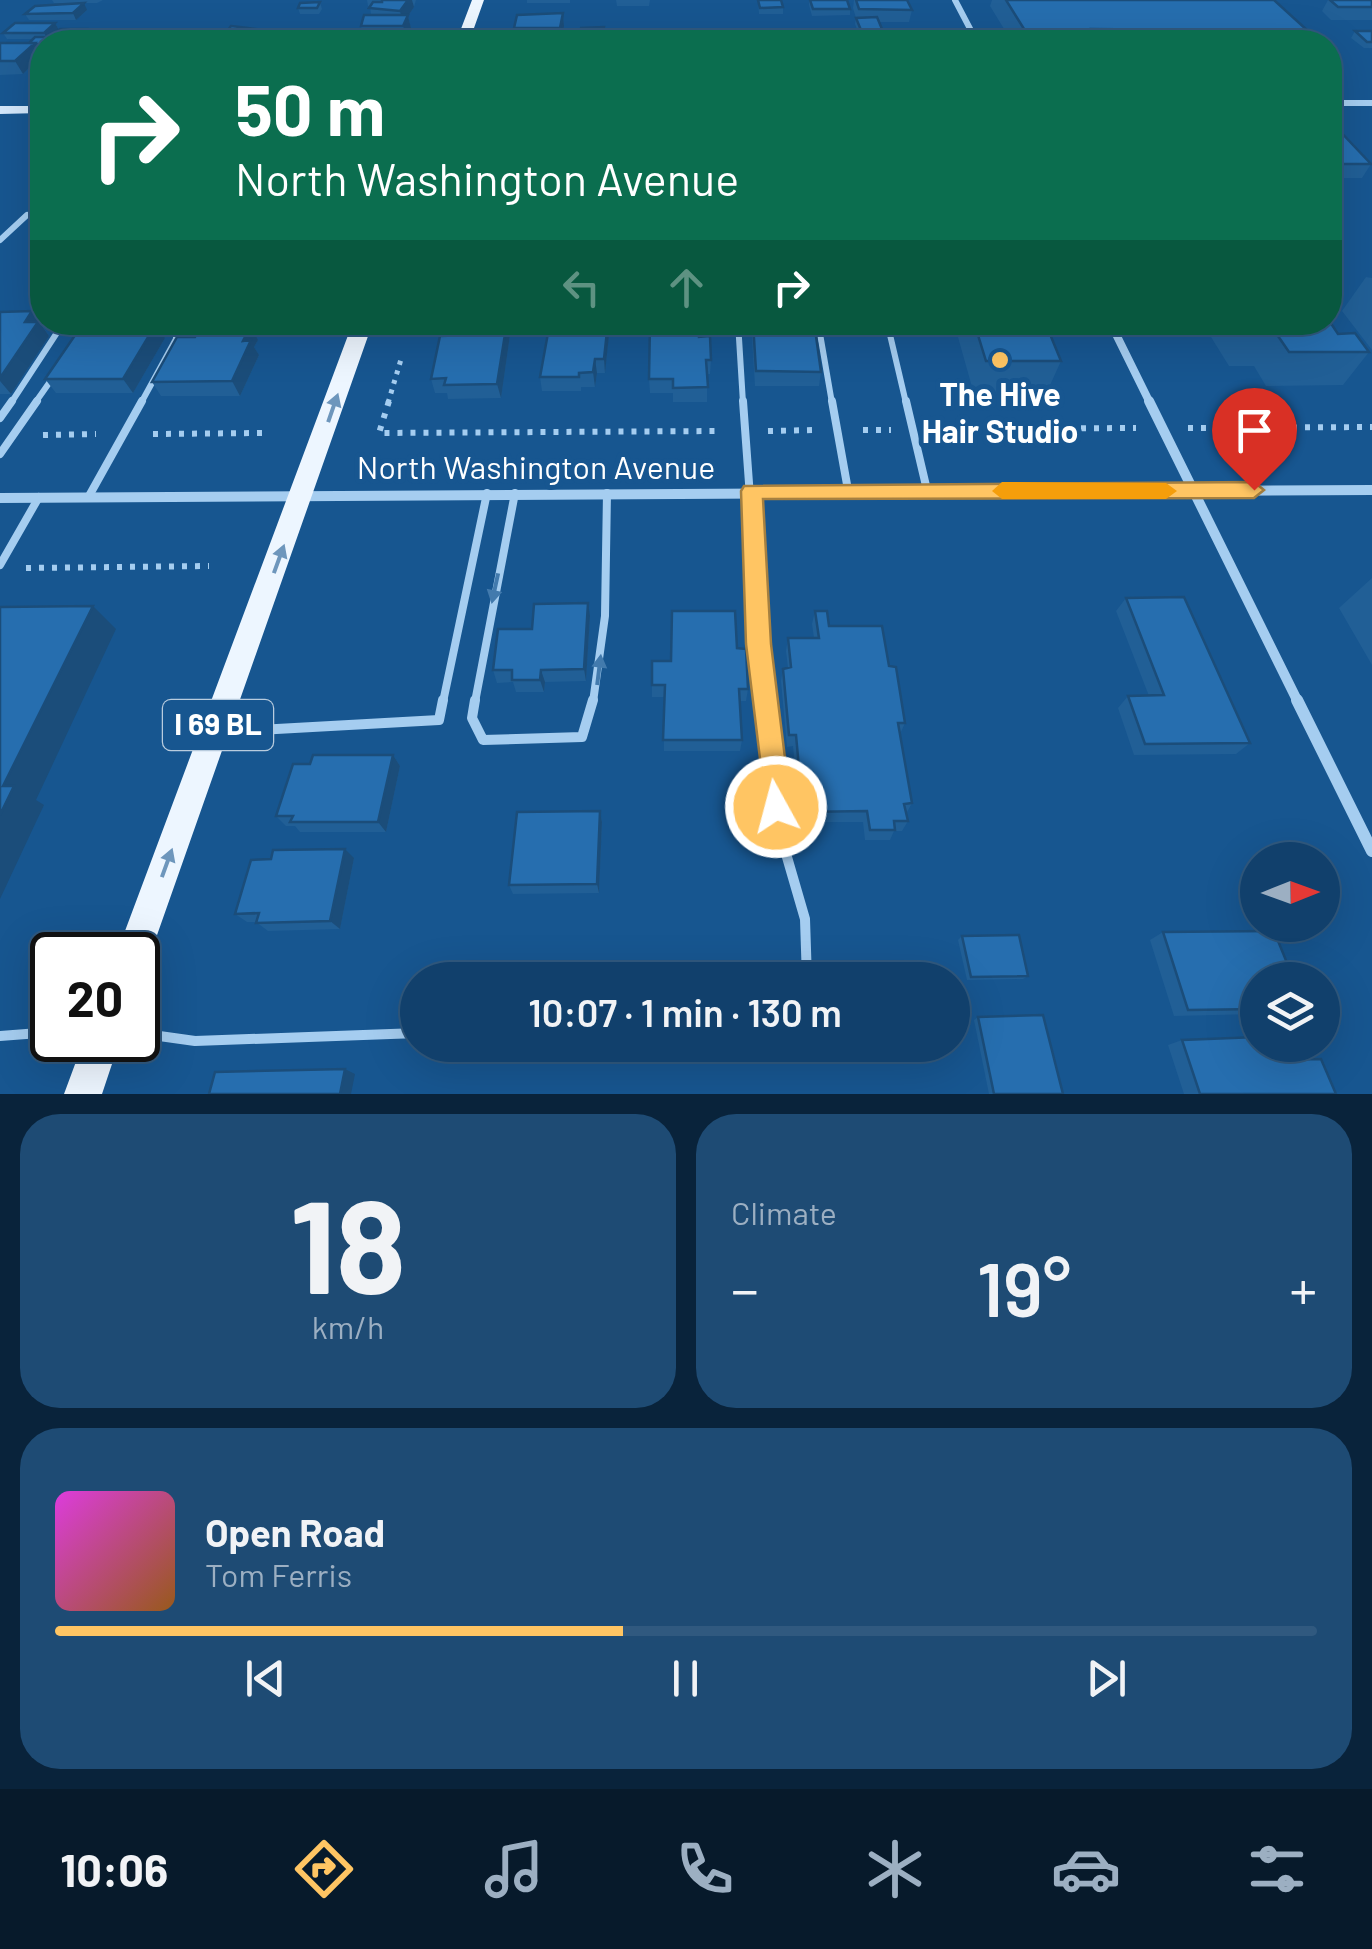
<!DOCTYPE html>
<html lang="en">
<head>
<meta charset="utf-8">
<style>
	body { margin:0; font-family:Barlow,sans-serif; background:#1e4b74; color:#f1f3f6; height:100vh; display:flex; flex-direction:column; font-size:38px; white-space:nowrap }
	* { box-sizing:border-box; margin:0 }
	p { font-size:32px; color:#9cafc2 }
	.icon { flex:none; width:55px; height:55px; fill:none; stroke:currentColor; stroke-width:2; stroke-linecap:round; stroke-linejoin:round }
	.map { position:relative; height:1094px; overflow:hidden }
	.sheet { display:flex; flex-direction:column; gap:20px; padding:20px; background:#09233b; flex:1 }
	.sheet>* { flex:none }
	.banner { position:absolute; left:30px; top:30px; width:1312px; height:305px; border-radius:40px; box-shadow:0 10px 40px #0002,0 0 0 2px #30597f; background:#0b6e4f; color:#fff; overflow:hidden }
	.needle { width:65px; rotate:89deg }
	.fabs { position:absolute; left:1240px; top:842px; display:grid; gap:20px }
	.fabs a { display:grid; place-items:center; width:100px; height:100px; border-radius:50%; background:#11406c; box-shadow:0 10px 40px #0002,0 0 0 2px #30597f; font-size:50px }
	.speed { position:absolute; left:30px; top:932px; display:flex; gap:20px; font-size:50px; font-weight:700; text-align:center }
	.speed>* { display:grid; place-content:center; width:130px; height:130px; border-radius:50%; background:#11406c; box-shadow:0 10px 40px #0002,0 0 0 2px #30597f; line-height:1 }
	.speed .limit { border:5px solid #111; border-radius:15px; background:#fff; color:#111 }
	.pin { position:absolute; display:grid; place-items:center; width:85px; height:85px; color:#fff; margin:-102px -42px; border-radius:50% 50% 50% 0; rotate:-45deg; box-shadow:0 0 10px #0007 }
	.pin .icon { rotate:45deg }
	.me { position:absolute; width:110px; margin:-55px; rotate:353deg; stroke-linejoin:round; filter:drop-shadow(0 0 8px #0008) }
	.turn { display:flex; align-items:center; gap:35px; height:210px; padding:0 40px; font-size:45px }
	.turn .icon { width:130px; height:130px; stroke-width:2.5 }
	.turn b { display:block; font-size:70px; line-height:85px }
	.lanes { display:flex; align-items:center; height:95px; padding:0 40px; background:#0003; justify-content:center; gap:50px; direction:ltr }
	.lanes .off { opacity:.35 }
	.big { font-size:75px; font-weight:600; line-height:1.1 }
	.sheet .tile { flex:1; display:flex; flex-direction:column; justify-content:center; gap:15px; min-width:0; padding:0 35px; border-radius:40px; background:#1e4b74 }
	.sheet .dial { align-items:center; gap:0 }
	.dial b { font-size:130px; line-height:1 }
	.song { display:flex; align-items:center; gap:30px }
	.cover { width:120px; height:120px; border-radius:15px; background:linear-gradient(135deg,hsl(300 70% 55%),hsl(30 70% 35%)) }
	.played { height:10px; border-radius:5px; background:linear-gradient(90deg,#ffc563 45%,#30597f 45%) }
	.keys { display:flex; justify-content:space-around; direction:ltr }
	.heat { display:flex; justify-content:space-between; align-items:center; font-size:55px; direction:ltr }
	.sheet .tiles { flex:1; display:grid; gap:20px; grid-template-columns:1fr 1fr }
	.tile:last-child { grid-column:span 2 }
	.trip { position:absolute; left:400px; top:962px; width:570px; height:100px; border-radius:50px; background:#11406c; box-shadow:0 10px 40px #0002,0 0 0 2px #30597f; font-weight:600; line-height:100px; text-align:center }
	.menu { display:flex; height:160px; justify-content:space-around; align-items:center; background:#071a2b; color:#9cafc2 }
	.menu .icon { width:70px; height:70px }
	.menu .selected { color:#ffc563 }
	.menu b { font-size:45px; color:#f1f3f6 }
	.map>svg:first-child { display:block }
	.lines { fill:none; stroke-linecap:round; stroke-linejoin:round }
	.path-far1 { stroke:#a5cdf0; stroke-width:5; stroke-dasharray:4 6; stroke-linecap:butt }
	.path { stroke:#a5cdf0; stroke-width:6; stroke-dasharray:5 8; stroke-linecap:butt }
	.lane-far2 { stroke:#a5cdf0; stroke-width:6 }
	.lane-far1 { stroke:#a5cdf0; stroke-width:8 }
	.lane { stroke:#a5cdf0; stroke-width:10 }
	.street-far3 { stroke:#a5cdf0; stroke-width:6 }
	.street-far2 { stroke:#a5cdf0; stroke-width:8 }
	.street-far1 { stroke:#a5cdf0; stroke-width:10 }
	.street { stroke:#a5cdf0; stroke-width:12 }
	.secondary { fill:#d3e7fb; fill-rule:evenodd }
	.primary { fill:#edf6ff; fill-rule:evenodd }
	.wall { fill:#215f96 }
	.shaded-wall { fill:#1b4d7a }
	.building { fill:#266eaf; stroke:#1b4d7a; stroke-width:2.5 }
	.oneway { fill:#6d96bc }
	.oneway2 { fill:#427aad }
	.route { fill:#ffc563; stroke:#a68040; stroke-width:2.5 }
	.slow { fill:#f59e0b }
	.poi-dot { fill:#ffc563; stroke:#175690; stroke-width:4 }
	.labels { text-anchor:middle; stroke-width:10; stroke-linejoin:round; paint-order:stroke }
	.shield { fill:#175690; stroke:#b9ccde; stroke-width:2.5 }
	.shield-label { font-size:30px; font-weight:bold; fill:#fff }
	.poi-label { font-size:32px; font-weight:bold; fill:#fff; stroke:#175690 }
	.street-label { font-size:32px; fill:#fff; stroke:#175690 }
</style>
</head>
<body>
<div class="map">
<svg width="1372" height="1094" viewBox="0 0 1372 1094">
	<rect width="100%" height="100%" fill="#175690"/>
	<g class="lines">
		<!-- path-far1 -->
		<path class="path-far1" d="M388 403 402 356"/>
		<!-- path -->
		<path class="path" d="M389 401 379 433 721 431
			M1188 428 1372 427
			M938 429 1136 428
			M863 430H891
			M768 431 816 430
			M153 434 262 433
			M43 435 96 434
			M26 568 209 566"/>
		<!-- lane-far2 -->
		<path class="lane-far2" d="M0 240 27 215
			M121 322 176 328V339L141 403
			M258 322C296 340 413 336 454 322
			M738 322 743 403
			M818 322 832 403
			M887 322 906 403
			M89 328 108 322
			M11 403 64 322
			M35 403 54 376"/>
		<!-- lane-far1 -->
		<path class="lane-far1" d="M743 401 765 702
			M832 401 848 490
			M906 401 927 490
			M0 418 12 401
			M0 454 37 401
			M89 496 142 401
			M0 565 39 497
			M443 702 487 493
			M475 702 515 493
			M593 702 605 616 607 493"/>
		<!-- lane -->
		<path class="lane" d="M475 700 472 718 483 740 582 737 593 700
			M764 700 780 833 805 919 807 980
			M221 732 439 720 443 700
			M138 1033 195 1041 418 1033
			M0 1036 52 1032"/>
		<!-- street-far3 -->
		<path class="street-far3" d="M955 0 977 42
			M1330 103H1372"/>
		<!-- street-far2 -->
		<path class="street-far2" d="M1110 322 1150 403"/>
		<!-- street-far1 -->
		<path class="street-far1" d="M1149 401 1298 702
			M0 498 1372 490"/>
		<!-- street -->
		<path class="street" d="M1297 700 1372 851"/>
		<!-- secondary -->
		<path class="secondary" d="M0 106H42V113L0 114Z"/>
		<!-- primary -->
		<path class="primary" d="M472 0H484L469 42H456Z
			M353 322H373L150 955 145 967 138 970V955H116Z
			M84 1040H120L102 1094H64Z"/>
	</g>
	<!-- wall -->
	<path class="wall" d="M52 0H103L97 3H54Z
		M367 0H416L414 7 408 16 411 28 406 39H364L361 26 371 15 370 6H368Z
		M527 0H570V3H527Z
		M616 0H650L649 6H617Z
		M758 0 783 7V14H759Z
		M809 0 850 9V15L812 16 809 5Z
		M854 0H907L912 10 909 22H879L884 34 920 42H862L855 24 856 18 853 8Z
		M992 0H1274L1308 31 1302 42H1012L990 6Z
		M1328 0H1372V20H1331L1322 11Z
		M320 2 322 9 319 14H300L298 8Z
		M87 10 76 20H29L25 14Z
		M563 13 564 26 562 41H541V42L516 41 514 28Z
		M55 23 59 30 51 37 91 39 125 33 129 42H42V73H37L32 65 23 74 0 75V43H29L33 39H7L3 33Z
		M581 28 604 39 631 42H580Z
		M1355 31H1372V48H1364L1351 38Z
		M1330 125 1371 164 1362 178H1332L1330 176Z
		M1366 277 1372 278V350L1342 311Z
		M0 312 42 325 49 336 11 394H0Z
		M550 322H610L605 373H597L595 387H581V391H542L540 377Z
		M751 322H814L821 372 819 386H755Z
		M958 322H1045L1061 361 1046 394H974L956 330Z
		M1220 322H1330L1338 334 1369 352 1343 385 1266 386 1254 366H1229L1211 337Z
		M156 324 165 338 133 393H56L45 379 119 325Z
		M659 324 699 337 711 360 710 374H707V402H673V393H650L649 379Z
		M251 325 258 340 254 347 259 355 240 396H161L152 382 195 337Z
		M511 328 501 398 448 399 447 393H435L431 379 471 335Z
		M1372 578V665L1339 608Z
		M1126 598 1250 743 1236 754 1134 755 1118 708 1128 696H1149L1116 611Z
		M815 611 829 626 889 666 905 723 900 734 912 803 906 814 908 821 902 831H894L890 840H865L863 822H800L793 746 787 747 781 681 783 669 788 668 786 651 788 638H814L812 624Z
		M590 616 586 681 545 682 544 692H516L513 682 497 683 493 670 532 629Z
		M737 648 748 689 746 701H740L742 740 740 751H664V697H652V685L671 661Z
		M393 755 400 766 386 832H300L295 826H286L276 816 310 764Z
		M600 811 602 822 599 893 513 894 509 885Z
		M354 858 340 929 268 931 256 922H247L235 914Z
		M1163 932 1258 980V1014L1174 1016 1150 940Z
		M962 936 1028 976 1023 979 967 980 958 940Z
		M978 1017 1063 1094H989L974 1020Z
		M1182 1040 1280 1060 1336 1094H1184L1168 1045Z"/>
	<!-- shaded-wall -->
	<path class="shaded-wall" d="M408 0H412L414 7 408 16 411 28 406 39 400 11Z
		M84 3 87 10 76 20 73 13Z
		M563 13 564 26 562 41 560 28Z
		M55 23 59 30 48 40 44 33Z
		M86 29 92 42H73Z
		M183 30 188 42H172Z
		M264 30 268 42H256Z
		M125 33 129 42H116Z
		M35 43 42 56 29 60 32 65 23 74 15 61Z
		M32 311 49 336 11 394 0 381V378L25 322Z
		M139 322H147L152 331 156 324 165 338 133 393 123 379Z
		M507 322H510L511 328 501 398 497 384Z
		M608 322H610V326L605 373 604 359Z
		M251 325 258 340 254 347 259 355 240 396 232 381 243 341Z
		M595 359 597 373 595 387 593 372Z
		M588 603 590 616 586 681 584 669Z
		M93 606 116 629 36 800 44 805 0 899V815L3 786Z
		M541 670 545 682 544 692 540 680Z
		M393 755 400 766 386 832 378 822Z
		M600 811 602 822 599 893 597 884Z
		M345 849 354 858 340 929 330 921Z
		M345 1069 355 1074 351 1094H340Z"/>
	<!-- building -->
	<path class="building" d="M382 0H408L400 11 369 8 373 2H382Z
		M758 0H781L783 7 760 8Z
		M810 0H847L850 9H813Z
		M856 0H907L912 10 859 9Z
		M1006 0H1274L1308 31 1092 29 1098 36 1029 37Z
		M1330 0H1372V7H1338Z
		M320 2 317 8H298L300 3Z
		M84 3 73 13 25 14 35 6Z
		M563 13 560 28H514L517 15Z
		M364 15H408L403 26H361Z
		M877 17 884 34H880L881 35H863L856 18Z
		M15 23H55L44 33H3Z
		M231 26 264 30 256 42H219Z
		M604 27 603 38H579L581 28Z
		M60 29H86L73 42H47Z
		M148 30H183L172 42H137Z
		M750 30 785 35 786 42H752Z
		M813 30H842L846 42H816Z
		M1355 31H1372V42H1367Z
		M916 32 920 42H878L877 40 882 39 880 34Z
		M97 33H125L116 42H87Z
		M630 33 631 42H595V39H606L607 34Z
		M279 36 321 38 318 42H274Z
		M35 37H53L47 42H42V45L29 43Z
		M520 38H540L539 42H519Z
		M648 38H680V42H648Z
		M687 38H720V42H688Z
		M374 39H406L405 42H373Z
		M0 43H35L15 61H0Z
		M42 47V60H29Z
		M1330 125H1334L1371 164H1341L1330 153Z
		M32 311 25 322H38L0 378V312Z
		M121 322 156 324 123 379H45L82 325H119Z
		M473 322H507L497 384 444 385 446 378 431 379 440 336 471 335Z
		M550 322H608L604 359H595L593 372 579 373V377H540Z
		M659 322H691V324H699V337L710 336 711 360H706L708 387 673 388V379H649L650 324H659Z
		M753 322H814L821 372 756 371Z
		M974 322H1045L1061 361H986Z
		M1244 322H1330L1338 334 1355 333 1369 352H1289L1276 333H1250Z
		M251 325 243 341 251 340 232 381 152 382 177 337H195L201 326Z
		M1184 597 1250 743 1145 744 1128 696 1164 695 1126 598Z
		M588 603 584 669 541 670 540 680H512V670H493L498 629H532L534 604Z
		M93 606 3 786H14L0 815V607Z
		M672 611H735L737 648 746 649 748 689H739L742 740H663L665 685H652V661H671Z
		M815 611H827L829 626H882L889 666 896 667 905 723H898L912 803 904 804 908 821H894L895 830H870L867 811 803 812 796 735H789L783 669 791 667 788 638H819Z
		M313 755H393L378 822H290L293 816H276L293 764H310Z
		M600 811 597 884 509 885 517 812Z
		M345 849 330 921 256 923 259 913 235 914 251 860 271 859 273 850Z
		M1274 931 1294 980H1258V1009L1188 1010 1163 932Z
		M1019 935 1028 976 971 977 962 936Z
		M1043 1015 1063 1094H994L978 1017Z
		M1258 1037V1045H1274L1280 1060 1321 1059 1336 1094H1200L1182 1040Z
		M345 1069 340 1094H209L215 1072Z"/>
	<!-- one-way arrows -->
	<defs><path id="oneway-solid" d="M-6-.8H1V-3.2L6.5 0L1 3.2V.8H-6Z" transform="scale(2.5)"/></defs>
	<g class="oneway">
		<use href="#oneway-solid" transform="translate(333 408) rotate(-71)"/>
		<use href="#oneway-solid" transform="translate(279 559) rotate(-70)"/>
		<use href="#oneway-solid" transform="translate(167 863) rotate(-70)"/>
	</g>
	<g class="oneway2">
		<use href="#oneway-solid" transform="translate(495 588) rotate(102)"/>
		<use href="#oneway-solid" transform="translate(599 670) rotate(-83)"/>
	</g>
	<!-- route -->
	<path class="route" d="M1254 482 1264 490 1254 498 763 499 771 644 791 807 786 816 776 820 767 816 746 644 741 491 744 486Z"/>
	<!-- slow -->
	<path class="slow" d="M1002 482 1166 483 1177 491 1166 499H1002L992 491Z"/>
	<!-- markers -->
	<circle class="poi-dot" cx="1000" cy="360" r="10"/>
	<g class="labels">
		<!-- shield labels -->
		<rect class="shield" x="163" y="700" width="110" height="50" rx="8"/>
		<g class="shield-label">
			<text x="218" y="735">I 69 BL</text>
		</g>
		<!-- poi labels -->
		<g class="poi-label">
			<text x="1000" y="406">The Hive<tspan x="1000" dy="37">Hair Studio</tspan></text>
		</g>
		<!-- street labels -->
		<g class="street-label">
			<text x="536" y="479">North Washington Avenue</text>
		</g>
	</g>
</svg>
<div class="fabs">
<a><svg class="needle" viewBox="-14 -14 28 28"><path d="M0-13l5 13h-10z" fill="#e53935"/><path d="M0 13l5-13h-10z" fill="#9cafc2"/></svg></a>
<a><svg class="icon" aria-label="layers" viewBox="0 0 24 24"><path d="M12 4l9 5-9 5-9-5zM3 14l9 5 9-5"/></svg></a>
</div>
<div class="speed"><div class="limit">20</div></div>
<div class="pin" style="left:1254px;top:490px;background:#d93025"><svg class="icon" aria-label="arrive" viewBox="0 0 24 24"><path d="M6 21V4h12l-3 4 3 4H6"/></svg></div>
<svg class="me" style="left:776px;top:807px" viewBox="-20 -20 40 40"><circle r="17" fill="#ffc563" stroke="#fff" stroke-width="3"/><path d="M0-11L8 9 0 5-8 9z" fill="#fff"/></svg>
<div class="trip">10:07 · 1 min · 130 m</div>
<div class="banner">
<div class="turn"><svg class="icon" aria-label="right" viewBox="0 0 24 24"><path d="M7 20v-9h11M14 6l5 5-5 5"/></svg><div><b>50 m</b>North Washington Avenue</div></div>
<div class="lanes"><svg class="icon off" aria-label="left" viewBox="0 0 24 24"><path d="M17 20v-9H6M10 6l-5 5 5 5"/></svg><svg class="icon off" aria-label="ahead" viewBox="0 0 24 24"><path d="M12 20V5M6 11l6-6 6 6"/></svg><svg class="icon" aria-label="right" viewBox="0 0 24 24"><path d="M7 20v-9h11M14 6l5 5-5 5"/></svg></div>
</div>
</div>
<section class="sheet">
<div class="tiles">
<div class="tile dial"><b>18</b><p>km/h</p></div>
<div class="tile"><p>Climate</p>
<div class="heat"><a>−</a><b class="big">19°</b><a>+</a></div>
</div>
<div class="tile">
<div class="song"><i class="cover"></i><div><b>Open Road</b><p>Tom Ferris</p></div></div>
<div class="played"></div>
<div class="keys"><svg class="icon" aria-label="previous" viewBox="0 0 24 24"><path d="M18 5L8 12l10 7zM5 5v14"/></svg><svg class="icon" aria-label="pause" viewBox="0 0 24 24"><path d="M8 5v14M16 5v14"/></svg><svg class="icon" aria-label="next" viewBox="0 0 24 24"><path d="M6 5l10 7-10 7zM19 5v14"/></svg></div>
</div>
</div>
</section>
<nav class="menu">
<b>10:06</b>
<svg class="icon selected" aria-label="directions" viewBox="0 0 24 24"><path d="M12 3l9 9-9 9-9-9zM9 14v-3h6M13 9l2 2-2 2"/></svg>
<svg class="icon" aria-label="music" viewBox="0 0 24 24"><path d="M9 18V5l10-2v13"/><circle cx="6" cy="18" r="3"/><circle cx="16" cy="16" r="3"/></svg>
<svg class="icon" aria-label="phone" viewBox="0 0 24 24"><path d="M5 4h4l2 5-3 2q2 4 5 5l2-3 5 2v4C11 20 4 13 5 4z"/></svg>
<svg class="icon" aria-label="climate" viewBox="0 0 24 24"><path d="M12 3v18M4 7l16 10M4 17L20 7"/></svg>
<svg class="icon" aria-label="car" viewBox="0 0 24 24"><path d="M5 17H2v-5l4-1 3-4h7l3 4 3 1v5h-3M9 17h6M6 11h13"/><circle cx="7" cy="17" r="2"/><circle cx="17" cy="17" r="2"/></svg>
<svg class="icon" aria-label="filters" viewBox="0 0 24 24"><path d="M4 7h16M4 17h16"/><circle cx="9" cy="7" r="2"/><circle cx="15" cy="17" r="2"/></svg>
</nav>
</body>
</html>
